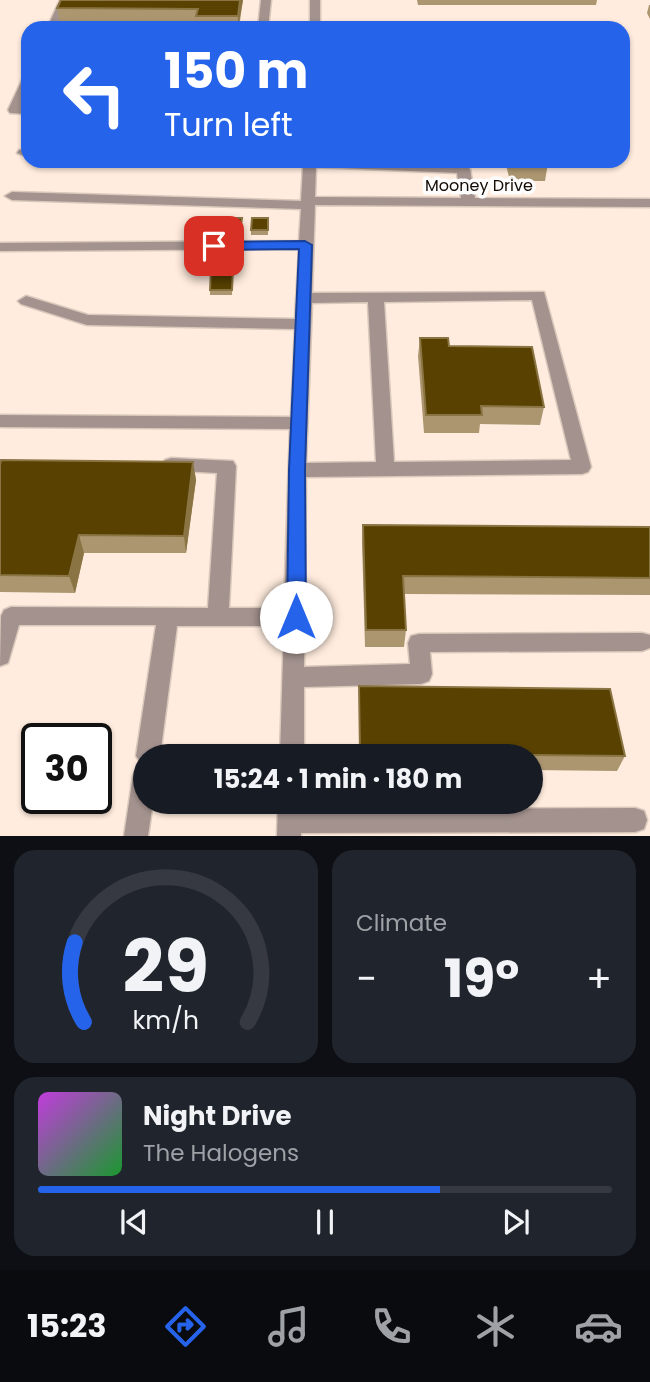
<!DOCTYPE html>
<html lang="en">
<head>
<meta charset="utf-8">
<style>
	body { margin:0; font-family:Poppins,sans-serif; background:#20242c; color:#f1f3f6; height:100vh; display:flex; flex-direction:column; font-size:26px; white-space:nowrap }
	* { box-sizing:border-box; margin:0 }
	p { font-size:23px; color:#9ea1a6 }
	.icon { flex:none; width:38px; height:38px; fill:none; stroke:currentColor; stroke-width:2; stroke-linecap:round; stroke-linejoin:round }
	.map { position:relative; height:836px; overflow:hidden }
	.panel { display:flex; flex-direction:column; gap:14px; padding:14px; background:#0d0f14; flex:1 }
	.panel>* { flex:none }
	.banner { position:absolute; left:21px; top:21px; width:609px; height:147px; border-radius:21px; box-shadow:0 2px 5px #0004; background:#2563eb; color:#fff; overflow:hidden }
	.speed { position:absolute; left:21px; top:723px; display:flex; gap:14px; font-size:35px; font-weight:700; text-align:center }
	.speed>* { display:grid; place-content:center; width:91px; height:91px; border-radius:50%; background:#171b24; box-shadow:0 2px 5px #0004; line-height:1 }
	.speed .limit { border:4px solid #111; border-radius:10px; background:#fff; color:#111 }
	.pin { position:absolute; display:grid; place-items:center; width:60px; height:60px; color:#fff; margin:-30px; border-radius:14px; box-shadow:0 4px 10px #0006 }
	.me { position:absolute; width:77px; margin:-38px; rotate:0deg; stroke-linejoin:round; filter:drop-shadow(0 0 5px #0008) }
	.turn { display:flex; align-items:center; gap:24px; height:147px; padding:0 28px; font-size:32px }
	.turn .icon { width:91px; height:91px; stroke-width:2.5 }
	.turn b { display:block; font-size:49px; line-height:60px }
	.big { font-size:52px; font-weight:700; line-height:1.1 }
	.panel .card { flex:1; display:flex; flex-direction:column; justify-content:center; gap:10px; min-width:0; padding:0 24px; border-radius:21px; background:#20242c }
	.panel .dial { align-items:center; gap:0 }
	.dial svg { height:182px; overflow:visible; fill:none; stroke:#363941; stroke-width:7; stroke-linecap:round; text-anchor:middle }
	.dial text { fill:#f1f3f6; stroke:none }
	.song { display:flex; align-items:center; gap:21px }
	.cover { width:84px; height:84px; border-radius:10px; background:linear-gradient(135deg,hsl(290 70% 55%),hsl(130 70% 35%)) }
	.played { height:7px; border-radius:4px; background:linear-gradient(90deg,#2563eb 70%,#363941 70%) }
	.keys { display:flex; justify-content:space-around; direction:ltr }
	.heat { display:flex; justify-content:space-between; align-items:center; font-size:38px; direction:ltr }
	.panel .tiles { flex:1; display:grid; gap:14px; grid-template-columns:1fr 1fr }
	.card:last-child { grid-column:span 2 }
	.trip { position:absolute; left:133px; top:744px; width:410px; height:70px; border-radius:35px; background:#171b24; box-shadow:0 2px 5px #0004; font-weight:700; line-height:70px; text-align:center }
	.dock { display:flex; height:112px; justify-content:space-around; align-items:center; background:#090b0e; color:#9ea1a6 }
	.dock .icon { width:49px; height:49px }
	.dock .current { color:#2563eb }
	.dock b { font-size:32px; color:#f1f3f6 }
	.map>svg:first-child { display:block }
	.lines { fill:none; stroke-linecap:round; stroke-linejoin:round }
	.minor-casing { stroke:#d9c8bb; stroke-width:3 }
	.minor { fill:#a3928e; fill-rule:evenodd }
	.wall { fill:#ac9670 }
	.shaded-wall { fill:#8a7443 }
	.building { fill:#584101; stroke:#8a7443; stroke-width:2 }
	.route { fill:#2563eb; stroke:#184099; stroke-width:2 }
	.labels { text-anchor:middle; stroke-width:7; stroke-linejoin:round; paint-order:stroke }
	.far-street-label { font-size:16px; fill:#140a04; stroke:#fdfdfd }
</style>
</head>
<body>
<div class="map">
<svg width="650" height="836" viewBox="0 0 650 836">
	<rect width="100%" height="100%" fill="#ffecde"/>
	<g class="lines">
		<defs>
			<path id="minor" d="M60 0H70L57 28H47Z
				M261 0H271L268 28H258Z
				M310 0H320V28H310Z
				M28 76V93L22 106H28V114L10 113 8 110 22 80Z
				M28 149V157L17 153 19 150Z
				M263 161 463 165 470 169 475 198 650 199V207L315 205 312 293 544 292 591 467 588 472 582 474 306 477 304 667 410 664 408 643 411 636 419 634 642 633 650 635V648L642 651 430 652 432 674 429 681 421 684 304 687V756H280L284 626H177L160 756H145V802H153L148 836H124L133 776 137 768 143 765 136 756 156 625H19L8 663 0 666 1 616 4 610 11 607 208 608 217 473 165 470 162 465 165 460 171 458 233 461 236 466 229 608H284L290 429 0 427V415L291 417 295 329 87 325 21 304 18 301 26 296 88 315 295 319 299 249 0 251V243L299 241 301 209 12 200 5 196 12 192 301 201 303 166 270 165ZM316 167 457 173 461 198 315 197ZM532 300 571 460 394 462 384 302ZM368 302 376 462 306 463 312 303Z
				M278 802H302V809L635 808 644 811 647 820 644 829 635 832 301 833V836H277Z"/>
		</defs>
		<!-- minor casing -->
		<use href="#minor" class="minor-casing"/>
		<!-- minor -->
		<use href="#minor" class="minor"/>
	</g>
	<!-- wall -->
	<path class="wall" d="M61 0H243L239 28H198L197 24H60L57 8Z
		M417 0H597L596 5H418Z
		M649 5H650V19L647 13Z
		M505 161H547L548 163 545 181H510Z
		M242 218 241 238H224L223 233Z
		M268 218V235H251V230Z
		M233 274 232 295H210V290Z
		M420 338 449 346 544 407 540 425 480 424 479 433H424L418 356Z
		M193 462 196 480 186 553H84L75 593 0 592V465Z
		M363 525 650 527V595L404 594 406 630 404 647H365L362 542Z
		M359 686 625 756 617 771 530 770V756H359Z"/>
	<!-- shaded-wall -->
	<path class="shaded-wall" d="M240 0H243L238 28V16Z
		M193 462 196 480 186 553 184 536Z
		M79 535 84 553 75 593 69 576Z"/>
	<!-- building -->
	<path class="building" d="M61 0H240L238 16H196L198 9 57 8Z
		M512 161H547L548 163H512Z
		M225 218H242L240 233H223Z
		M252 218H268V230H251Z
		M211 269H233L232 290H210Z
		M420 338H448L449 346 532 347 544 407 481 406 482 415H426Z
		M1 460 193 462 184 536 79 535 69 576 0 575V465Z
		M363 525 650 527V578L403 576 406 630H366Z
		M359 686 610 689 625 756 360 753Z"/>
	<!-- route -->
	<path class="route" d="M305 241 312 245 305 470 306 617 303 623 296 626 290 623 287 617 289 470 299 249 214 250 208 246 214 242Z"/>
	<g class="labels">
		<!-- far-street labels -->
		<g class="far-street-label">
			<text x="479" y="191">Mooney Drive</text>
		</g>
	</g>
</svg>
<div class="speed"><div class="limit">30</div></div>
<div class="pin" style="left:214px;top:246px;background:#d93025"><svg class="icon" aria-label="arrive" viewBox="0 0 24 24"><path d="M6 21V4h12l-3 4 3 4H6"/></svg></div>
<svg class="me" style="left:296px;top:617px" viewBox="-20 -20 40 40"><circle r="19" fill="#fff"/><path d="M0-13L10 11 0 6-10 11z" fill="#2563eb"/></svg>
<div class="trip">15:24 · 1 min · 180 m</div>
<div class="banner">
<div class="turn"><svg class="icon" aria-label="left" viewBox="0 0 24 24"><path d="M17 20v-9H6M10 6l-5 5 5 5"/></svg><div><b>150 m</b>Turn left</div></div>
</div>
</div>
<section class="panel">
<div class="tiles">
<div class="card dial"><svg viewBox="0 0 100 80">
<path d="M14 69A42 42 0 1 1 86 69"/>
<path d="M14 69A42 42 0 0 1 10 34" stroke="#2563eb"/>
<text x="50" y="56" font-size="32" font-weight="700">29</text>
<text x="50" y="72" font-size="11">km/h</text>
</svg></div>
<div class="card"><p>Climate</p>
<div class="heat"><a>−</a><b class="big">19°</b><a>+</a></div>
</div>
<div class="card">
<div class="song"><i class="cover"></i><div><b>Night Drive</b><p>The Halogens</p></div></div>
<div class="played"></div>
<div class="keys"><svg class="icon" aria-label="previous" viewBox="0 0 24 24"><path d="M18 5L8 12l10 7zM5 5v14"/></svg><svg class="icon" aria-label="pause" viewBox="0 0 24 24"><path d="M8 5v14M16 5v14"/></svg><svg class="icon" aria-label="next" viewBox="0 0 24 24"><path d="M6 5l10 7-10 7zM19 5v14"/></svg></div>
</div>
</div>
</section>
<nav class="dock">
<b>15:23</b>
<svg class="icon current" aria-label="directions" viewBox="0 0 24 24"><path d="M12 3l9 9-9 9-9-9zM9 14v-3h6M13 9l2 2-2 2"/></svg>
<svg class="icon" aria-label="music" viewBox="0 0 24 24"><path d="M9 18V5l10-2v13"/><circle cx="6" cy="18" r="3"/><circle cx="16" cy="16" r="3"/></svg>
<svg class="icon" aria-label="phone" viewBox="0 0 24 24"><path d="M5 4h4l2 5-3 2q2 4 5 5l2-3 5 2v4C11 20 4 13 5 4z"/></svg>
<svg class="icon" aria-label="climate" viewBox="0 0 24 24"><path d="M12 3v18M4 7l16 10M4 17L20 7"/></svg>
<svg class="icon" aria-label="car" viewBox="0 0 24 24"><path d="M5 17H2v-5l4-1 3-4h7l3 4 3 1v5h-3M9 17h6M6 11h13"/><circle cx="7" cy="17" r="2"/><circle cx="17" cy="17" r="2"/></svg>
</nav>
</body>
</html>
